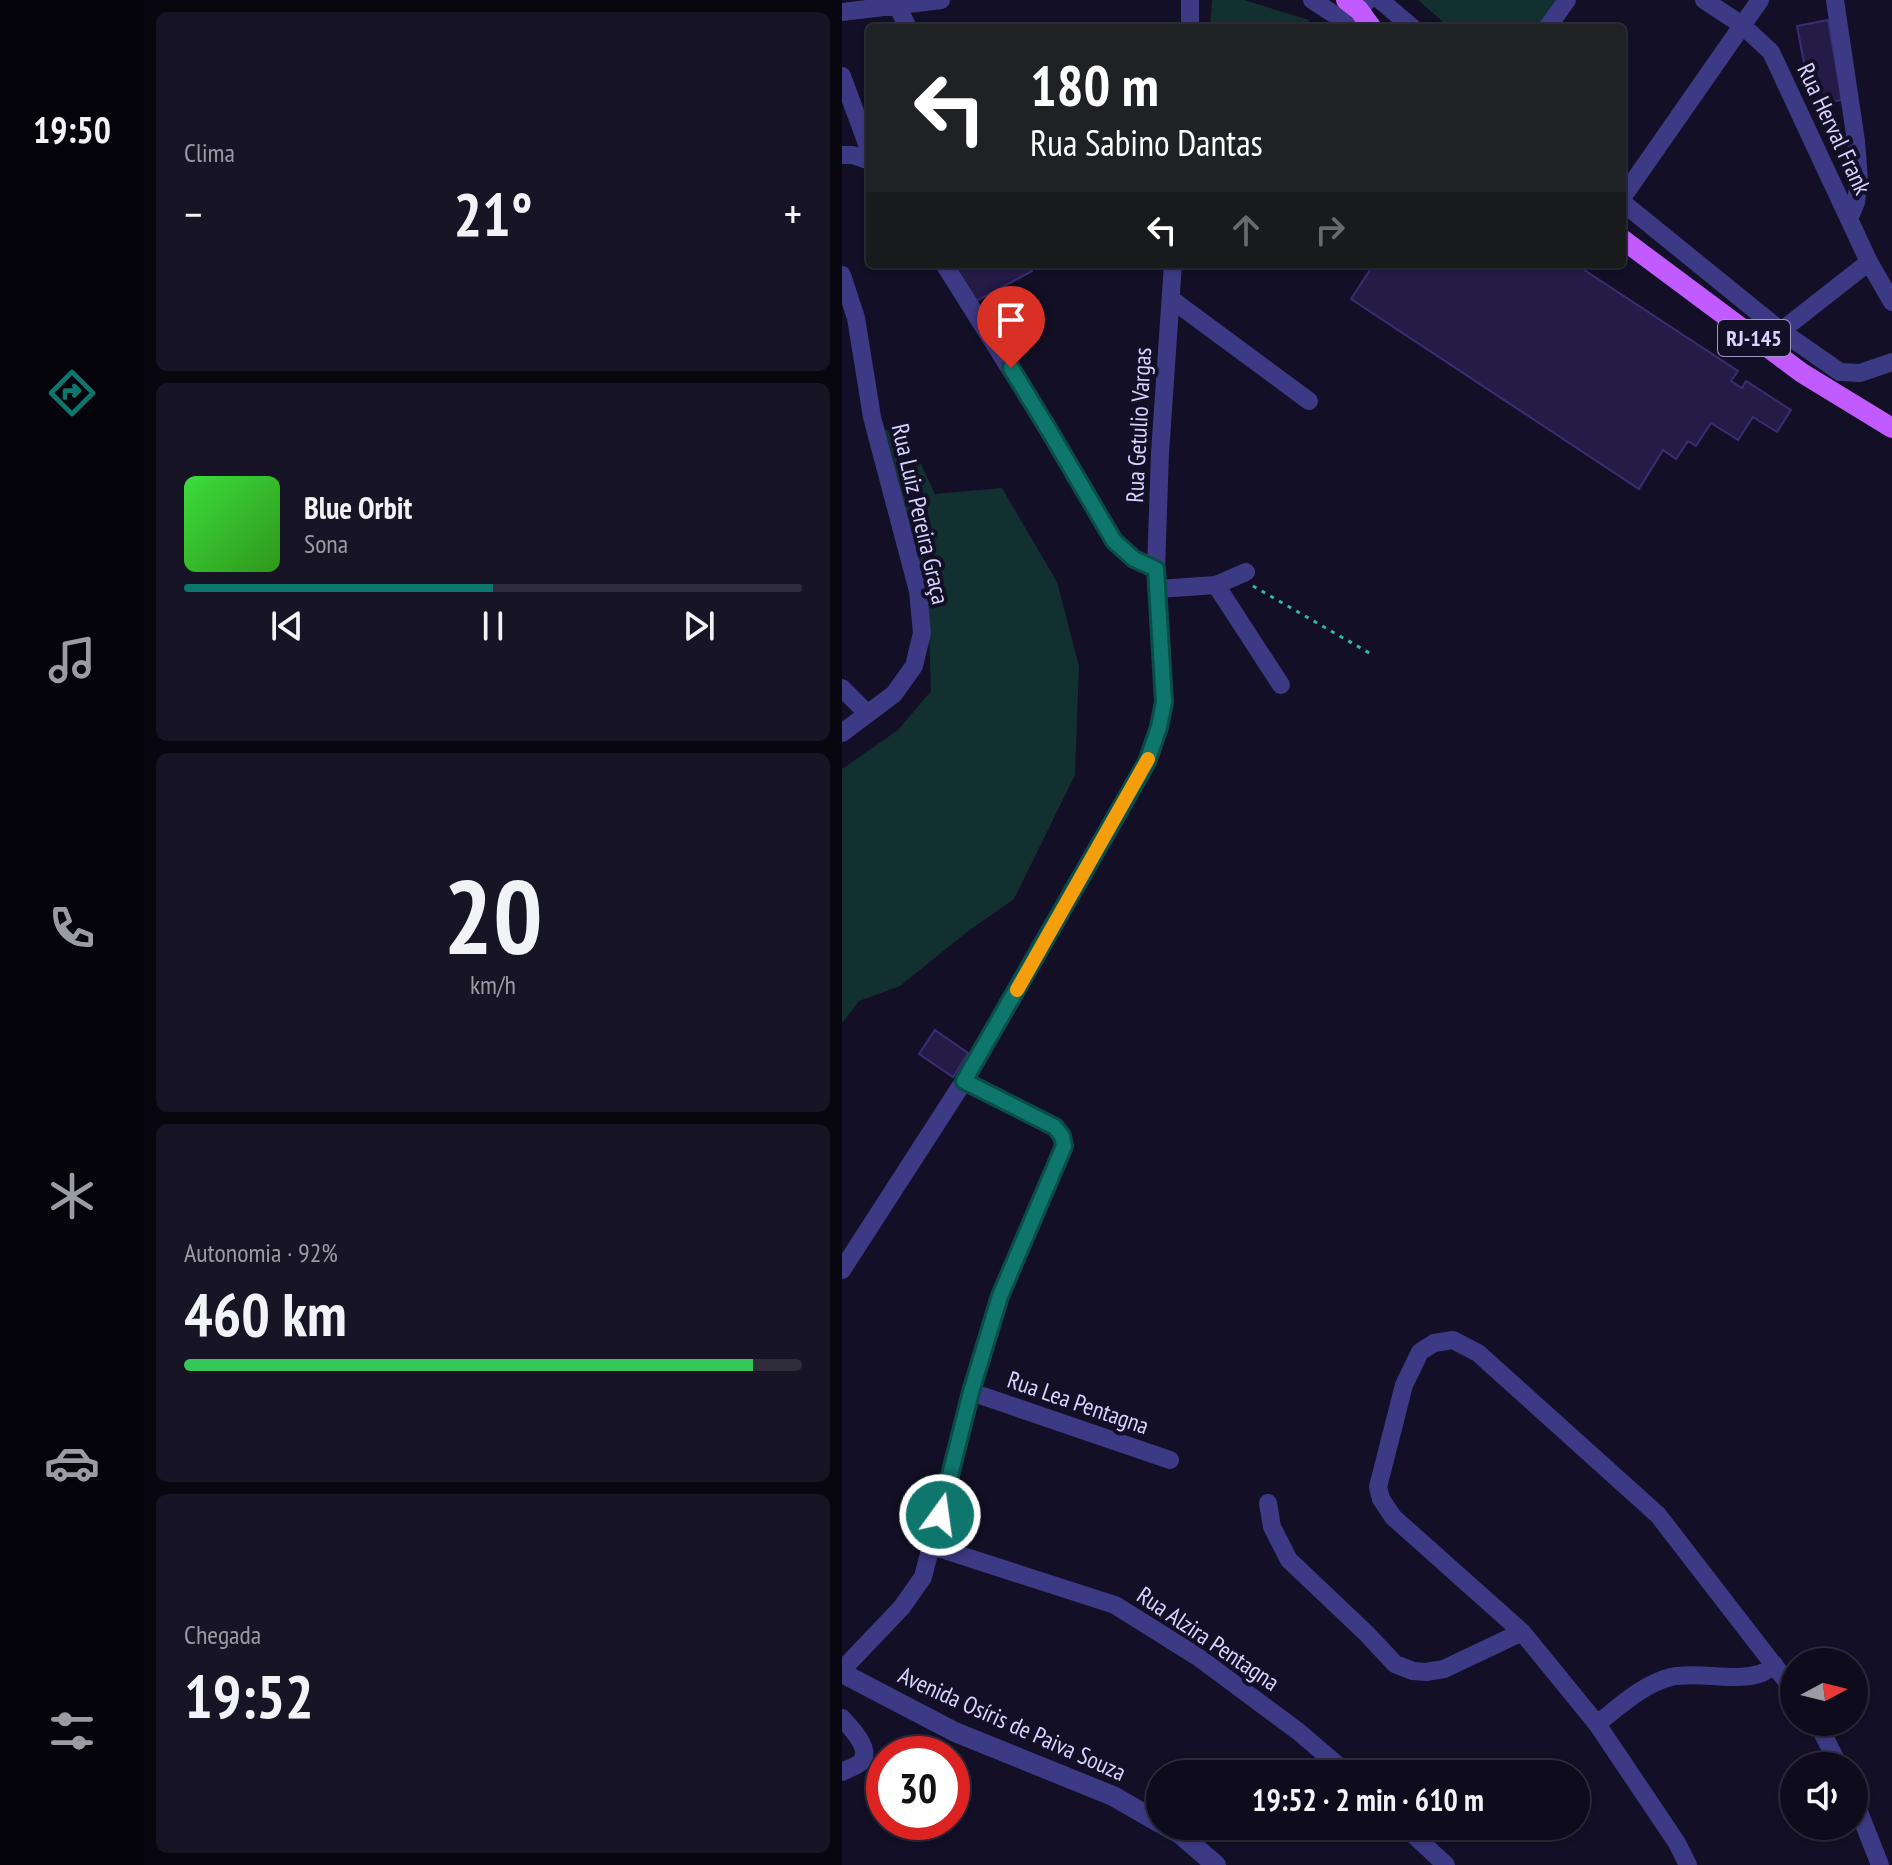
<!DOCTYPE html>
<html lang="pt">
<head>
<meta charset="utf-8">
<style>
	body { margin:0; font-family:"PT Sans Narrow",sans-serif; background:#171425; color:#f1f3f6; height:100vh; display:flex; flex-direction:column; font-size:30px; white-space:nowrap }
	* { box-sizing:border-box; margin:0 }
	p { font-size:26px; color:#9b9ba3 }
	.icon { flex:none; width:44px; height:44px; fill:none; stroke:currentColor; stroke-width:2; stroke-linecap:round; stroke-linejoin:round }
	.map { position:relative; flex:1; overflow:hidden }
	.panel { display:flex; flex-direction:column; gap:12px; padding:12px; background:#08060f; width:698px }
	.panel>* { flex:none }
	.guide { position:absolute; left:24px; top:24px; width:760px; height:244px; border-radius:8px; box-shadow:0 2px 6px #0004,0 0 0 2px #2e2b3b; background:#202124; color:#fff; overflow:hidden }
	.needle { width:52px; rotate:83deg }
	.tools { position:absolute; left:938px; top:1648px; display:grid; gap:16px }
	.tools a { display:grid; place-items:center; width:88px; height:88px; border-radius:50%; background:#0e0b1c; box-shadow:0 2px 6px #0004,0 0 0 2px #2e2b3b; font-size:40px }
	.speed { position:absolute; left:24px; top:1736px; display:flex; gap:16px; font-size:40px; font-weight:700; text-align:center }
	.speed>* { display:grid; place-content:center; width:104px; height:104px; border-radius:50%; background:#0e0b1c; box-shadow:0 2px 6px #0004,0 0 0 2px #2e2b3b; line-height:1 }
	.speed .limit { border:12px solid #d22; background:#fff; color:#111 }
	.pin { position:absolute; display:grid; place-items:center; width:68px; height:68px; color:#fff; margin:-82px -34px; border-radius:50% 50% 50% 0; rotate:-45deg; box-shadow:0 0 8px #0007 }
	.pin .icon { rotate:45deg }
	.me { position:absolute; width:88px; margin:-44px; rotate:14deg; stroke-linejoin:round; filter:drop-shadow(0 0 6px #0008) }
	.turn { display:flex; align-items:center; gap:28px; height:168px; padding:0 32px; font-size:36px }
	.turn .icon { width:104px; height:104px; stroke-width:2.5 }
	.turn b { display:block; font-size:56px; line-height:68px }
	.lanes { display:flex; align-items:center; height:76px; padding:0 32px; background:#0003; justify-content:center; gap:40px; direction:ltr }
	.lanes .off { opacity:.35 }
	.big { font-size:60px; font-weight:700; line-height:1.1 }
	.panel .tile { flex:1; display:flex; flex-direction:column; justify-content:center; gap:12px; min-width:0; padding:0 28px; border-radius:12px; background:#171425 }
	.panel .dial { align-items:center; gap:0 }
	.dial b { font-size:104px; line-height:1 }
	.song { display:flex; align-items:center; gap:24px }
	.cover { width:96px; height:96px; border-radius:12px; background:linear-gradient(135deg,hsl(120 70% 55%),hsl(110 70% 35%)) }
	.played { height:8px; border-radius:4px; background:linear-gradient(90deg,#0f766e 50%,#2e2b3b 50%) }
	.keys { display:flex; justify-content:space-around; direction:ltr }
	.heat { display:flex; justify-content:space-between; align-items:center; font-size:44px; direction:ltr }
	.charge { height:12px; border-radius:6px; background:linear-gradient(90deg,#34c759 92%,#2e2b3b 0) }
	.trip { position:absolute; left:304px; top:1760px; width:444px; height:80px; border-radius:40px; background:#0e0b1c; box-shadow:0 2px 6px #0004,0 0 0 2px #2e2b3b; font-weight:700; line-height:80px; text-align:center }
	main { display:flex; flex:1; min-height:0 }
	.tab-bar { display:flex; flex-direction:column; width:144px; justify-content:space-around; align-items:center; background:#06040b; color:#9b9ba3 }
	.tab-bar .icon { width:56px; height:56px }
	.tab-bar .selected { color:#0f766e }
	.tab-bar b { font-size:36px; color:#f1f3f6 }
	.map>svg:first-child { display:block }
	.green { fill:#12302f }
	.building { fill:#241b47; stroke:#3b2d73; stroke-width:2 }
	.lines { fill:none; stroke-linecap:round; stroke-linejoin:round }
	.path { stroke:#2fb8b0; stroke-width:3; stroke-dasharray:4 6; stroke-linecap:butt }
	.minor { stroke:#3d3a85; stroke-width:18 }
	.tertiary { stroke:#3d3a85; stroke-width:20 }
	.primary { stroke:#c25bff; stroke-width:20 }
	.route-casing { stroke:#0a4d48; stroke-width:20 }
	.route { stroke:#0f766e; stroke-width:14 }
	.slow { stroke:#f59e0b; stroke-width:14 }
	.labels { text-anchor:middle; stroke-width:8; stroke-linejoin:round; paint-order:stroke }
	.shield { fill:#130f26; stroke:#9e99be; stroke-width:2 }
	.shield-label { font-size:22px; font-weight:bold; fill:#d9d4ff }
	.street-label { font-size:24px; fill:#d9d4ff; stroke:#130f26 }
</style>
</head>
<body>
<main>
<nav class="tab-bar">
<b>19:50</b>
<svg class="icon selected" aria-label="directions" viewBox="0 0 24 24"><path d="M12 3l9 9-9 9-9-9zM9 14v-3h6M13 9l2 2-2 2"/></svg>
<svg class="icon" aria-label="music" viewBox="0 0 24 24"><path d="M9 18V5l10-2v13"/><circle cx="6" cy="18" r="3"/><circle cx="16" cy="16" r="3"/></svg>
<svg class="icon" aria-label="phone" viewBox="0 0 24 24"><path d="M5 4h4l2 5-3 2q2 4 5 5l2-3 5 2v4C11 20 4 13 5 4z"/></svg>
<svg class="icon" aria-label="climate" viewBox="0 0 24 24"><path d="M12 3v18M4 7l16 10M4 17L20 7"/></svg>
<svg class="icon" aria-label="car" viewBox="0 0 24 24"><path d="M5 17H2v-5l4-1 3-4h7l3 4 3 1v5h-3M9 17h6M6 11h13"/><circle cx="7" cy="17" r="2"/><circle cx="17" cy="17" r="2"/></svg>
<svg class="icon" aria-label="filters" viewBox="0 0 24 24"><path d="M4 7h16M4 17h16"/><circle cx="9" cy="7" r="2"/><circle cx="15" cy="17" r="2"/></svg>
</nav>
<section class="panel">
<div class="tile"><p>Clima</p>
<div class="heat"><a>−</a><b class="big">21°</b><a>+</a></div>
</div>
<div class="tile">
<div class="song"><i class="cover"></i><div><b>Blue Orbit</b><p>Sona</p></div></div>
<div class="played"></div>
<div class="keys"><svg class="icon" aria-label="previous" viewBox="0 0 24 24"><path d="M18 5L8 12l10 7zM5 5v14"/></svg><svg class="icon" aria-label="pause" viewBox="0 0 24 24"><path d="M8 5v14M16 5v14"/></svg><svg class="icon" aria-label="next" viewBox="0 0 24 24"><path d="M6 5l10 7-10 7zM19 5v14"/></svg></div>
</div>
<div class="tile dial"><b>20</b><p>km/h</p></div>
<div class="tile"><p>Autonomia · 92%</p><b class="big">460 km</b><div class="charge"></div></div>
<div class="tile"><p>Chegada</p><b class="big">19:52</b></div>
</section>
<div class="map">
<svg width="1050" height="1865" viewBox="0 0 1050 1865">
	<rect width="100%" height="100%" fill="#130f26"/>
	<!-- green -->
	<path class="green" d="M370 0H402L467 20 466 28H368Z
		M576 0H722L703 28H608Z
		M40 430H58L66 466 79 464 93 494 160 488 215 582 237 666 233 775 172 899 125 932 58 986 17 1001 0 1023V769L56 730 89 691 86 601Z"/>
	<!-- building -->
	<path class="building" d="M986 20 1000 100 970 105 955 26Z
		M117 264H186L190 271 127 305 106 270Z
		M532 264H733L896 371 889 381 900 388 904 381 949 410 935 432 911 417 896 440 869 423 854 446 846 441 834 459 821 450 797 489 509 299Z
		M93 1030 126 1053 111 1077 77 1054Z"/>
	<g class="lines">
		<!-- path -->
		<path class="path" d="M411 586 529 654"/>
		<!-- minor -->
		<path class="minor" d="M348 0V28
			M470 0 493 15 506 17 517 10 526 0
			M538 0 571 28
			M862 0 900 25 929 52 1027 262 1050 302
			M993 0 1014 141 1017 180 1014 202 1007 219
			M55 5 66 28
			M0 12 99 0
			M705 28 725 0
			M0 76 28 152
			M0 155H11L28 161
			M780 198 918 0
			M780 202 939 331 998 372 1018 373 1050 362
			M102 264 208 432 272 541 292 559 314 569
			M0 275 14 318 30 417 76 591 80 633 72 666 52 694 0 733
			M329 299 467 401
			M939 331 1027 262
			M374 585 439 685
			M316 589 374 585 404 572
			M0 688 26 714
			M0 1270 122 1081 280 806 305 762 317 727 322 702 314 569 318 453 331 264
			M129 1392 328 1460
			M426 1503 430 1527 447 1560 525 1634 553 1664 571 1671 584 1672 602 1669 680 1632
			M90 1546 273 1605 356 1657 457 1732 506 1774
			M0 1670 60 1607 81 1577 129 1392 158 1296 222 1146 220 1136 213 1127 122 1081
			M0 1718C8 1727 32 1750 18 1763 13 1767 5 1769 0 1772
			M975 1722 997 1766
			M755 1724C778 1706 801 1684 829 1677 858 1671 888 1682 917 1674 923 1672 928 1668 932 1664
			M1012 1799 1038 1865
			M562 1826 604 1865
			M846 1865 835 1843 755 1724 680 1632 551 1517 539 1499 536 1487 562 1385 578 1352 592 1343 611 1340 636 1353 816 1515 952 1691"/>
		<!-- tertiary -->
		<path class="tertiary" d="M0 1673 113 1732 271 1796 318 1823
			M323 1826 338 1834 374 1865"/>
		<!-- primary -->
		<path class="primary" d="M504 0 517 10 530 28
			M780 239 960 373 1050 428"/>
	</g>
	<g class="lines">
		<defs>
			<path id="route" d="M98 1515 129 1392 158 1296 222 1146 220 1136 213 1127 122 1081 305 762 317 727 322 702 314 569 292 559 272 541 208 432 169 368"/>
		</defs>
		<!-- route casing -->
		<use href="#route" class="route-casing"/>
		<!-- route -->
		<use href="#route" class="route"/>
		<!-- slow -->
		<path class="slow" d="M175 990 306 759"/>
	</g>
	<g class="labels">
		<!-- shield labels -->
		<rect class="shield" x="876" y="320" width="72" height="36" rx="6"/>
		<g class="shield-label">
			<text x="912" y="346">RJ-145</text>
		</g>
		<!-- street labels -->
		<g class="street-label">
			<text transform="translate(992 129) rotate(65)" y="8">Rua Herval Frank</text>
			<text transform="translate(297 425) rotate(-87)" y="8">Rua Getulio Vargas</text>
			<text transform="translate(78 514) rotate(77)" y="8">Rua Luiz Pereira Graça</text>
			<text transform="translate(236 1403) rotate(19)" y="8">Rua Lea Pentagna</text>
			<text transform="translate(366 1639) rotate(34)" y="8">Rua Alzira Pentagna</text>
			<text transform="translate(170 1724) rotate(24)" y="8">Avenida Osíris de Paiva Souza</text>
		</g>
	</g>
</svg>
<div class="tools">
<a><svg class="needle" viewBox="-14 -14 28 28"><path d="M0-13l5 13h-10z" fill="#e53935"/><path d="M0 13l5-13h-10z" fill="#9b9ba3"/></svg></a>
<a><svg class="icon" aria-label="sound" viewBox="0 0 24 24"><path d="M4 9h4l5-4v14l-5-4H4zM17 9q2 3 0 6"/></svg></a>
</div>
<div class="speed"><div class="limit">30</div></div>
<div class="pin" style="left:169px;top:368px;background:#d93025"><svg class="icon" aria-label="arrive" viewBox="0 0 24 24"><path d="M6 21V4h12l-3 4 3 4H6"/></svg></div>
<svg class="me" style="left:98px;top:1515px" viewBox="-20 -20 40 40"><circle r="17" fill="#0f766e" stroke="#fff" stroke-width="3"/><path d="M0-11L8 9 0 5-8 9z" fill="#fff"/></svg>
<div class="trip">19:52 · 2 min · 610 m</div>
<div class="guide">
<div class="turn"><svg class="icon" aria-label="left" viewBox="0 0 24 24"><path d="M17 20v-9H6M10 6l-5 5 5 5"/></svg><div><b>180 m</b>Rua Sabino Dantas</div></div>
<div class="lanes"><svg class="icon" aria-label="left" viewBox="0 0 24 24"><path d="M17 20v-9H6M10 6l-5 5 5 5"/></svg><svg class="icon off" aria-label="ahead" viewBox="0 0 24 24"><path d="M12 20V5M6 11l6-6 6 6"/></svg><svg class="icon off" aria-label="right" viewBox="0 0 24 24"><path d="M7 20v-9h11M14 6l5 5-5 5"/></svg></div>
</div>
</div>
</main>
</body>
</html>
